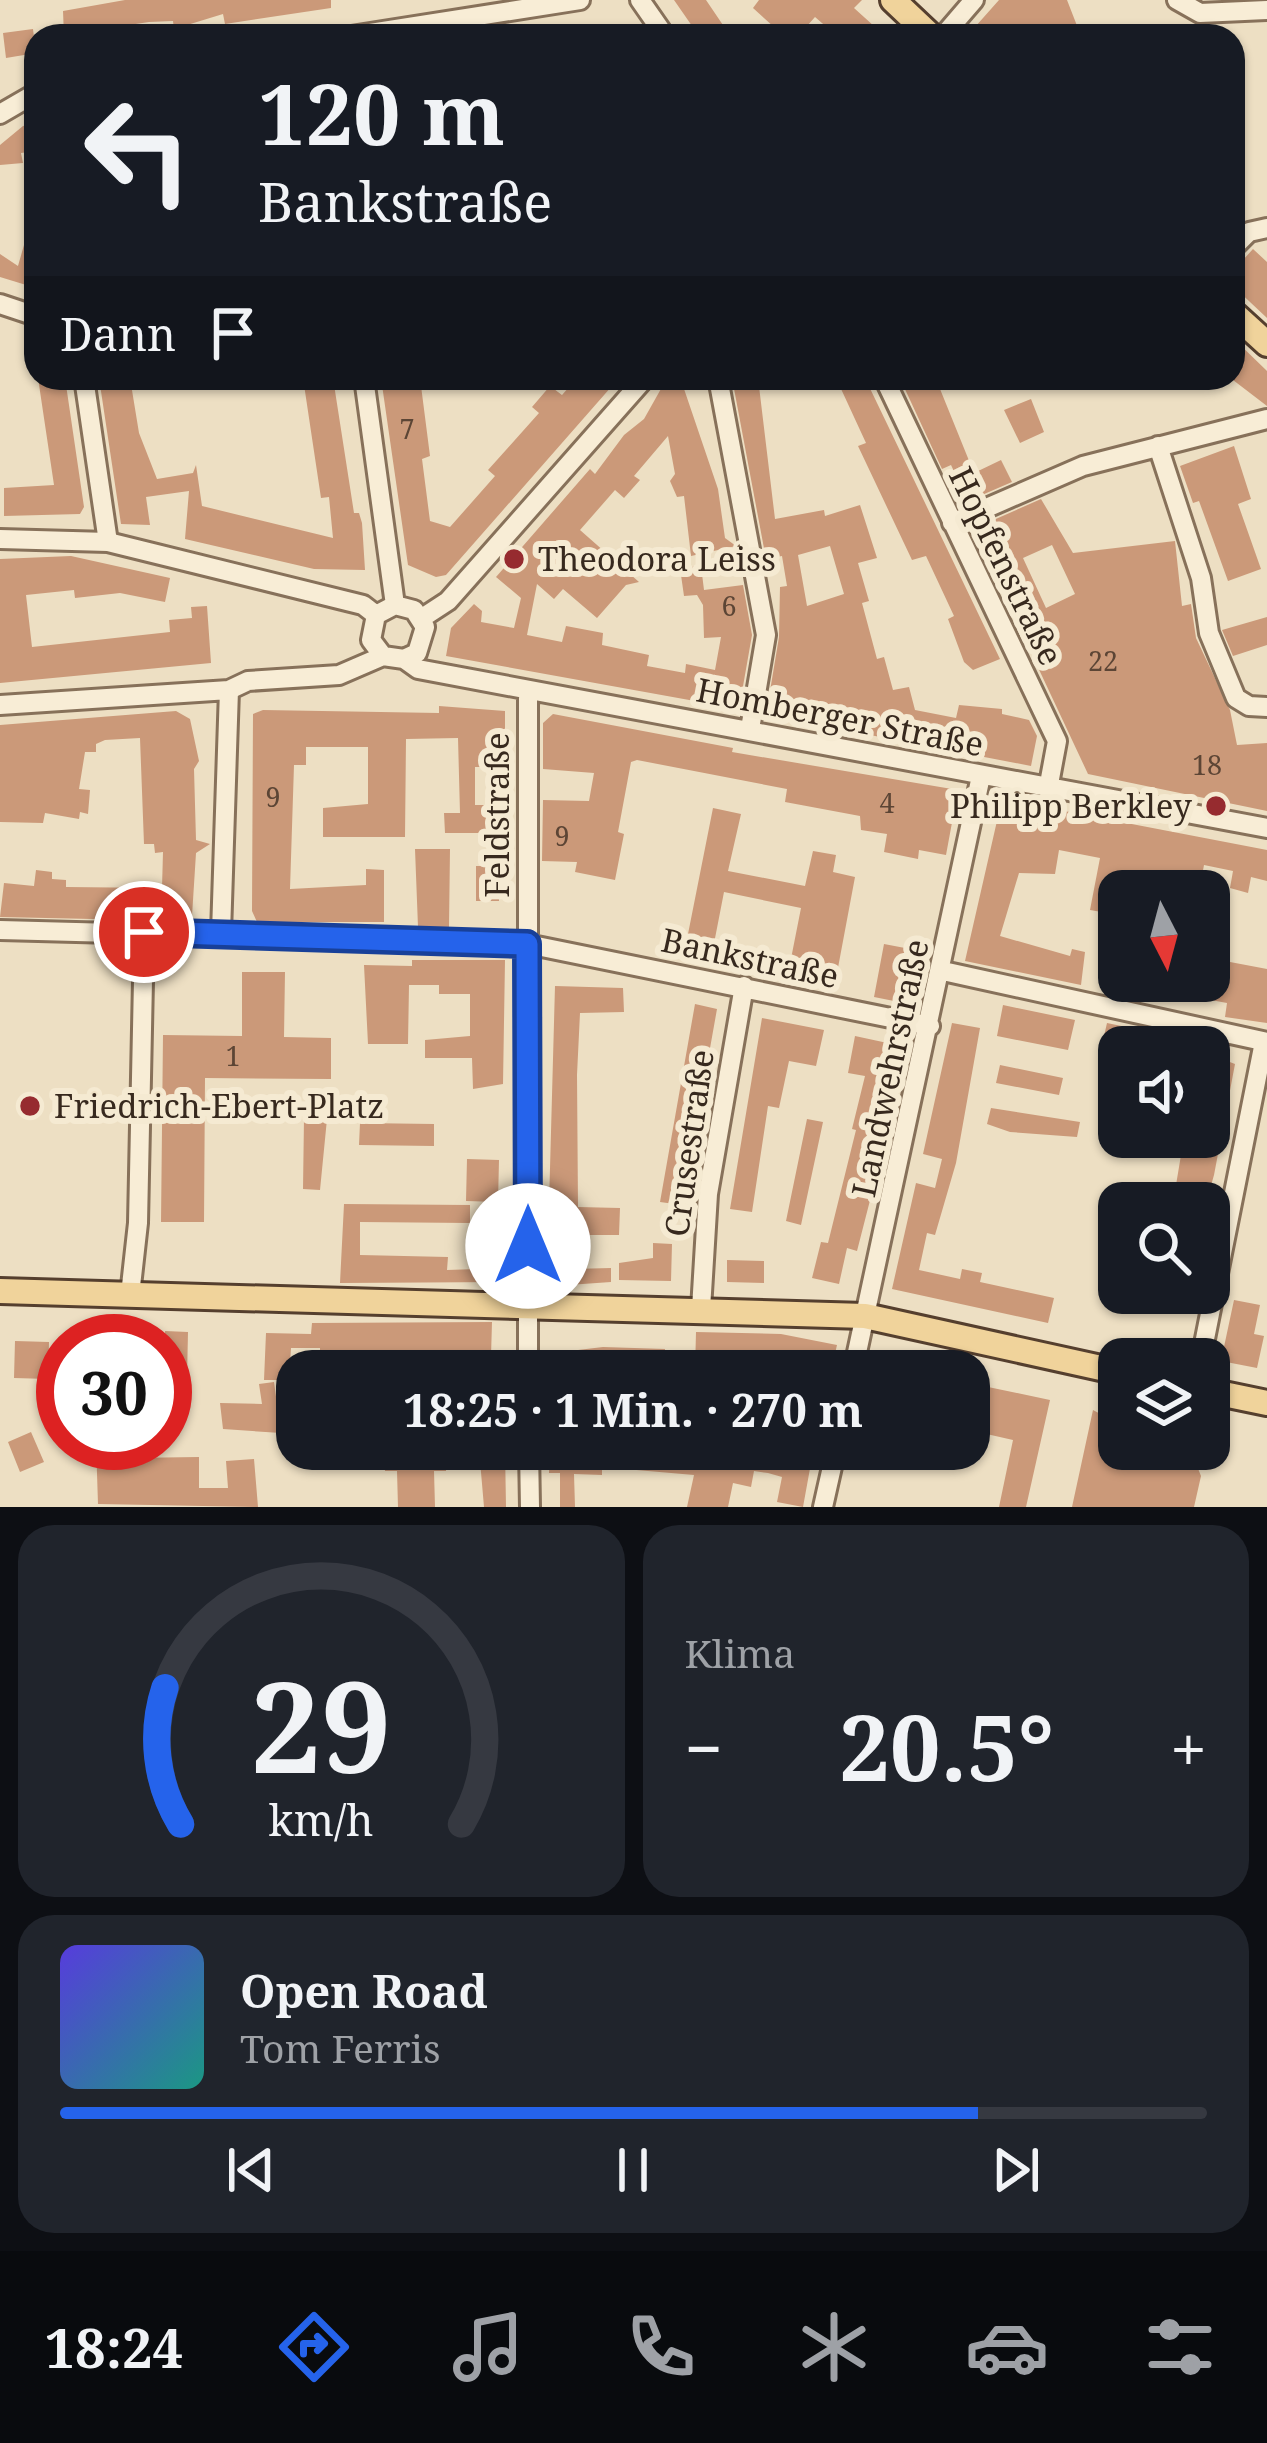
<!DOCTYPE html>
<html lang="de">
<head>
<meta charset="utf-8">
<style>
	body { margin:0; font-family:"Noto Serif",serif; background:#20242c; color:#f1f3f6; height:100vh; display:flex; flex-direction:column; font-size:45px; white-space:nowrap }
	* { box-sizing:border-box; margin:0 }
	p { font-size:39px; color:#9ea1a6 }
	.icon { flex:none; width:66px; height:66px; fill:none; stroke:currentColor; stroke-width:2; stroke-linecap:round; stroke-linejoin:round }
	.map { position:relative; height:1507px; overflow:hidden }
	.details { display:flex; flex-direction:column; gap:18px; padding:18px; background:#0d0f14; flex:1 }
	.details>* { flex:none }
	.guide { position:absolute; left:24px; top:24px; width:1221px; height:366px; border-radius:36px; box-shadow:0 3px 9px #0004; background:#171b24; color:#f1f3f6; overflow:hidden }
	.needle { width:78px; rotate:174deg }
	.controls { position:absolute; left:1098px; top:870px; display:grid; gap:24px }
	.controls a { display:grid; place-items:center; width:132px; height:132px; border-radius:24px; background:#171b24; box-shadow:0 3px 9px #0004; font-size:60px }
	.speed { position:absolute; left:36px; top:1314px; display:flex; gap:24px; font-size:60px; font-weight:700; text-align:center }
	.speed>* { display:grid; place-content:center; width:156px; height:156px; border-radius:50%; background:#171b24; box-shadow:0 3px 9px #0004; line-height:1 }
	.speed .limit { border:18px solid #d22; background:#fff; color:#111 }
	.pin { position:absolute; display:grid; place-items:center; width:102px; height:102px; color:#fff; margin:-51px; border:6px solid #fff; border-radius:50%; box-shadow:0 3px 12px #0007 }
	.me { position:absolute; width:132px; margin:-66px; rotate:0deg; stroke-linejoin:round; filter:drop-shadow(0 0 9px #0008) }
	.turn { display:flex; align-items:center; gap:42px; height:252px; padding:0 36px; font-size:54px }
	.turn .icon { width:156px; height:156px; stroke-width:2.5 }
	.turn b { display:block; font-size:84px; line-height:102px }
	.then { display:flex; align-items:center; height:114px; padding:0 36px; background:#0003; gap:24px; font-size:45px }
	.big { font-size:90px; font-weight:700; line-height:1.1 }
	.details .tile { flex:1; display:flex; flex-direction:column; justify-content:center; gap:18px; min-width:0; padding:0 42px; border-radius:36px; background:#20242c }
	.details .dial { align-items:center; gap:0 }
	.dial svg { height:312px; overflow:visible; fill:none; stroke:#363941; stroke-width:7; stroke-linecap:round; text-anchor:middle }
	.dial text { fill:#f1f3f6; stroke:none }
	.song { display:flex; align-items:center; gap:36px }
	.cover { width:144px; height:144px; border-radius:18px; background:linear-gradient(135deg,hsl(250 70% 55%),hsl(170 70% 35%)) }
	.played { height:12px; border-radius:6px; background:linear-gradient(90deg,#2563eb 80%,#363941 80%) }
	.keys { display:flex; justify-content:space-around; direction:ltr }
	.heat { display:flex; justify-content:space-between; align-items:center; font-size:66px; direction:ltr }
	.details .tiles { flex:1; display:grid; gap:18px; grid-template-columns:1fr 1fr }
	.tile:last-child { grid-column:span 2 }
	.trip { position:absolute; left:276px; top:1350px; width:714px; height:120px; border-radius:36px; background:#171b24; box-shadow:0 3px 9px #0004; font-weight:700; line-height:120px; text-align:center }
	.menu { display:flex; height:192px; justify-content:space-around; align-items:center; background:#090b0e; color:#9ea1a6 }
	.menu .icon { width:84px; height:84px }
	.menu .selected { color:#2563eb }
	.menu b { font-size:54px; color:#f1f3f6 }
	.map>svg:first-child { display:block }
	.building { fill:#cb9979; fill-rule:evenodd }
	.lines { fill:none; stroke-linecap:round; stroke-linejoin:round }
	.minor-casing { stroke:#87715a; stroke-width:24 }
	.major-casing { stroke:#553f2e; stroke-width:30 }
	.minor { stroke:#f8edd6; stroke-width:18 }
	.major { stroke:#f0d39b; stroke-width:24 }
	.route-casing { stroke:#184099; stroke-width:30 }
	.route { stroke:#2563eb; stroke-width:21 }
	.poi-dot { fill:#962b2f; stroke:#f5ead2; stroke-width:4.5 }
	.labels { text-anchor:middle; stroke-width:12; stroke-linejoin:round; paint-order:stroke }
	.number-label { font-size:27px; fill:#5c4535 }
	.poi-label { font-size:33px; fill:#37291e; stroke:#f5ead2; text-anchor:start }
	.street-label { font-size:33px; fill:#37291e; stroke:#f5ead2 }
</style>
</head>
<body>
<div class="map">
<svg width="1267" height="1507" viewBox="0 0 1267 1507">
	<rect width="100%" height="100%" fill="#eddfc3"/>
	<!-- building -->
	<path class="building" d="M125 0H331V8L225 24 223 14 174 29 173 21 149 22 109 28 110 35 64 36 63 11Z
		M674 0H706L727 31 699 36Z
		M759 0H862L854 8 885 36H837L815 17 798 36H784L753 8Z
		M999 0H1067L1081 36H967Z
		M33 29 36 53 6 58 3 33Z
		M36 123V151L21 153 23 163 0 165V145L23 126Z
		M24 245 36 249V288L0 277V254L18 266Z
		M1253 249 1267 262V318L1233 286V271Z
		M1233 338 1267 371V406L1233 380Z
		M38 378H65L84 507 80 514 4 516V488L54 485Z
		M99 378H130L139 433 157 479 193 473 196 465 202 506 333 538 329 497 321 498 303 378H333L354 513H359L362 523 365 570 314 569 185 539 189 491 146 497 150 525 121 524Z
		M381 378H420L430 456 422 459 430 521 450 527 495 476 488 470 539 413 532 407 550 386 562 395 577 378H619L446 575 436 577 408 565Z
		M732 378H758L775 519 824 510 825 516 860 505 877 558 858 563 869 601 862 603 877 659 884 657 893 690 909 687 915 710 956 718 959 705 1002 709V714L1029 720 1037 736 1031 766 766 715 779 637 780 587 787 586 782 556 766 559ZM830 546 844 594 807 606 798 555Z
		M836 378H865L1000 659 973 670 964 662 948 619 954 616 926 556 912 560 858 446 866 443Z
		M921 378H934L938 384 974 473 1001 460 1012 482 968 501 951 465 942 469 904 387Z
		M682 383 718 489 725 538 736 546 691 556 684 496 677 497 670 481 675 474 668 436 634 476 640 480 624 498 615 490 580 530 639 582 626 585 597 618 563 589 554 599 537 584 527 635 562 642 566 626 603 633 602 645 649 655 647 666 685 673 686 664 715 670 721 637 704 638 703 605 697 595 684 596 680 568 701 566 704 590 743 585 752 635 739 709 446 656 451 628 474 604 482 611 481 622 514 628 521 598 496 577 590 469 595 474 624 435 644 419 662 387Z
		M1031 399 1044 432 1020 443 1004 410Z
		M1234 446 1251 499 1238 504 1261 569 1228 581 1199 501 1193 503 1180 466Z
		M1041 499 1073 553 1175 541 1182 606 1191 604 1196 638 1230 710 1237 745 1267 743V811L1088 774 973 529ZM1052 545 1075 594 1046 608 1023 558Z
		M71 556 170 578 165 602 120 593 75 598 74 590 26 595 32 647 170 632 169 620 192 618 191 607 207 606 211 663 0 683V559Z
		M1267 617V645L1233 656 1222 630Z
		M439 706 505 711V767H475V805H504V833H445L444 813H460L458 738 406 739 405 837H323V808L368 804V747H306V765H294L290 889 366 885V869L384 870V922H257L252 911 253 714 263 710 439 713Z
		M176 711 190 719 199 761 194 769 196 840 210 844 196 853 192 916 185 921 0 917 4 883 34 886 36 870 52 872V879L66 880V887L162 888 163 852 155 853 154 844H144L140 738 105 740 96 744V752H85L79 789 90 790 88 814 80 812 79 819 45 813 43 823 0 822V725Z
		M553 714 733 748 732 752 958 790 946 855 919 850 918 859 884 852 887 834 861 830 860 816 785 802 787 789 637 760 631 762 618 832 624 834 615 880 575 872 577 862 542 861 543 800 589 801 594 773 543 769V723Z
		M1002 799 1267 850V881L1251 877 1248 893 1230 888 1233 871 1204 865 1201 881 1152 871 1149 891H1119V915L1090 910 1100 858 1059 850 1055 874 1019 873 1000 936 1070 956 1072 949 1085 952 1081 985 965 961Z
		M713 808 741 814 728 871 805 886 813 851 836 855 833 872 855 877 834 989 787 979 801 908 724 892 710 964 667 954 669 938 688 934Z
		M415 849H450L449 927H418Z
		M476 866H498L499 901H476Z
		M884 944 926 952 914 1005 874 997Z
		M1209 958 1267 969V1023L1225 1017 1227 1003 1152 989V981H1209Z
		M412 960H505L503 1084 473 1089 472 1058H425V1040L470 1036V994H439V985H409L408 1044H368L364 965 412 966Z
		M242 972H285L284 1037 331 1038V1079L205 1078 204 1222H161L163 1035 242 1036Z
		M555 986 623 988 624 1012 580 1013 577 1075 578 1207 620 1208 619 1235H572V1269L611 1268V1282L554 1286V1278H547Z
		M695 1004 717 1009 682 1205 660 1202Z
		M1003 1005 1075 1020 1068 1050 997 1036Z
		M762 1018 824 1030 816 1066 789 1061 779 1108 768 1106 752 1212 730 1209Z
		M952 1023 980 1028 956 1163 935 1235 927 1233 919 1270 960 1279 962 1269 982 1273 980 1282 1054 1298 1048 1323 892 1289 916 1183 935 1188 942 1159 923 1154Z
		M1107 1023 1188 1040 1187 1047H1119V1062L1099 1058Z
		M855 1036 906 1047 898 1085 887 1082 882 1108 893 1110 886 1138 857 1251 847 1248 839 1284 812 1278 821 1242 828 1243 856 1130 852 1129 865 1076 848 1073Z
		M1209 1054 1235 1064 1214 1175 1206 1203H1173L1184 1137H1209Z
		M1000 1065 1063 1078 1059 1095 996 1083Z
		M991 1108 1080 1122 1077 1137 1010 1132 987 1124Z
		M304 1118 327 1119 320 1190 303 1189Z
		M807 1119 823 1122 801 1225 786 1221Z
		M360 1123 434 1124V1146L359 1145Z
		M467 1159 499 1160 498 1202 466 1201Z
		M344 1204 470 1205V1223L360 1222V1255L448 1257 447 1270 478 1269V1233H504V1282L340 1283Z
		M653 1243 672 1244 671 1281 619 1280V1263L653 1258Z
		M727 1260 764 1261V1283L727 1282Z
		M1234 1300 1260 1305 1254 1334 1264 1336 1257 1368 1221 1361Z
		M492 1322 491 1356H506V1371H472V1355L379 1353V1363H357V1371H320V1348H291L289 1380H264L266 1333 311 1334 312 1323Z
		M165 1331 188 1332 187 1378H165Z
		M696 1332 781 1334 837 1345 831 1371H695Z
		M15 1341 49 1342 48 1379 14 1378Z
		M603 1347 665 1349 664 1371H553V1353Z
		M274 1382 281 1433 223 1429 220 1403 262 1404 259 1384Z
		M969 1383 1050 1400 1026 1507H999L1013 1440 969 1430Z
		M1093 1410 1119 1424V1449H1166L1197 1466 1201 1476 1194 1507H1072Z
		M31 1432 44 1462 20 1472 8 1442Z
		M96 1443H130L129 1458 199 1457V1488H228L226 1461 254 1459 258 1507 98 1504Z
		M430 1449H445L446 1471H434L435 1507H398L397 1471H385L384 1453 430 1455Z
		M479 1449H505L506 1507H484Z
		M550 1449H749L772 1454 773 1449H811L813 1452 803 1507 777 1502 782 1477 768 1473 754 1471 751 1487 733 1483 728 1507H687L694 1475 602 1467V1475L574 1474 575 1507H560V1473H549Z"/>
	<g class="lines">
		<defs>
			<path id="minor" d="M640 0 665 36
				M1177 0 1200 13 1267 10
				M351 36 580 0
				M943 36 974 0
				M0 114 36 93
				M1233 248 1249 232 1267 228
				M0 304 36 316
				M84 378 108 542
				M364 378 395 605
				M718 378 766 635 750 729
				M884 378 1057 741 1049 784
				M1158 446 1201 578 1209 633 1236 698 1249 706 1267 707
				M952 523 1083 466 1267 419
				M0 539 108 542 363 605 376 615
				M422 618 448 601 645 378
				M404 659 418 669 1267 828
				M528 690V1371
				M0 705 229 690 248 681 339 675 383 656 404 659 417 653 425 627 414 610 395 605 376 615 371 640 383 656
				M0 930 527 944 930 1026
				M221 933 229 690
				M943 971 1267 1042
				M130 1295 138 1223 144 932
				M701 1309 708 1194 744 986
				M1201 1359 1264 1042
				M853 1371 981 776
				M529 1449 530 1507
				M823 1507 836 1449"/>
			<path id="major" d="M893 0 931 36
				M1233 313 1267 344
				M0 1291 865 1316 1119 1372
				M1209 1391 1267 1403"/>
		</defs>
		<!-- minor casing -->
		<use href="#minor" class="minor-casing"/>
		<!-- major casing -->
		<use href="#major" class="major-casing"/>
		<!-- minor -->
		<use href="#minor" class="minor"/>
		<!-- major -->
		<use href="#major" class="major"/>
	</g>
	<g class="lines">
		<defs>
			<path id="route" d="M144 932 527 944 528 1246"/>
		</defs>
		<!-- route casing -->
		<use href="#route" class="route-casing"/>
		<!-- route -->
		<use href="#route" class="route"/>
	</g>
	<!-- markers -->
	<g class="poi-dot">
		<circle cx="514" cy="559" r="12"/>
		<circle cx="1216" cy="806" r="12"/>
		<circle cx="30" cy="1106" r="12"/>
	</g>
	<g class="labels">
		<!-- number labels -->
		<g class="number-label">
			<text x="407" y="439">7</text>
			<text x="729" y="616">6</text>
			<text x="1103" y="671">22</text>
			<text x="1207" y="775">18</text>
			<text x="273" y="807">9</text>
			<text x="887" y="813">4</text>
			<text x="562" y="846">9</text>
			<text x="233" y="1066">1</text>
		</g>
		<!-- poi labels -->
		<g class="poi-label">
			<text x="538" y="571">Theodora Leiss</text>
			<text x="1192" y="818" text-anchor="end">Philipp Berkley</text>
			<text x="54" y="1118">Friedrich-Ebert-Platz</text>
		</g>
		<!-- street labels -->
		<g class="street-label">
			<text transform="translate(1006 566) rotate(64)" y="12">Hopfenstraße</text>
			<text transform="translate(840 717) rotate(11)" y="12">Homberger Straße</text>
			<text transform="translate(497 815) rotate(-90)" y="12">Feldstraße</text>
			<text transform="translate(750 958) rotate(12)" y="12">Bankstraße</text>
			<text transform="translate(890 1068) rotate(-78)" y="12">Landwehrstraße</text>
			<text transform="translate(689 1143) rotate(-82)" y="12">Crusestraße</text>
		</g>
	</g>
</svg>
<div class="controls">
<a><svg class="needle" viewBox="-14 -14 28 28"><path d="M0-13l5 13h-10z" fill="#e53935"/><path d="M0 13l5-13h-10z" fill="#9ea1a6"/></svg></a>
<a><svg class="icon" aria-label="sound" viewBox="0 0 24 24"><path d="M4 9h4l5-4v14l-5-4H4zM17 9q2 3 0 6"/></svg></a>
<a><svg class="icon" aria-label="search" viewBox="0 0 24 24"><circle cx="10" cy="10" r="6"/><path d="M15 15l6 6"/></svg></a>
<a><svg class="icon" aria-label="layers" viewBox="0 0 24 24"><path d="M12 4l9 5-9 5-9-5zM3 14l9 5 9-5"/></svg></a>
</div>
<div class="speed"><div class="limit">30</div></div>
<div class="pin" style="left:144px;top:932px;background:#d93025"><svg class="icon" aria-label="arrive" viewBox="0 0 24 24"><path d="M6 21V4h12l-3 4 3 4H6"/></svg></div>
<svg class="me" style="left:528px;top:1246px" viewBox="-20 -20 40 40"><circle r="19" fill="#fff"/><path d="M0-13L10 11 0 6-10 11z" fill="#2563eb"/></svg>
<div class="trip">18:25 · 1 Min. · 270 m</div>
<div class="guide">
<div class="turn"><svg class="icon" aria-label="left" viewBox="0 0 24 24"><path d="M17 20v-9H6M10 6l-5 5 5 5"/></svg><div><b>120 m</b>Bankstraße</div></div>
<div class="then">Dann<svg class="icon" aria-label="arrive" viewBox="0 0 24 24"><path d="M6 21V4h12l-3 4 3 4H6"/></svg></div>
</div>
</div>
<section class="details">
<div class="tiles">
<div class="tile dial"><svg viewBox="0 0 100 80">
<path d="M14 69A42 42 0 1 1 86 69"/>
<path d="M14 69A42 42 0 0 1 10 34" stroke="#2563eb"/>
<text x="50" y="56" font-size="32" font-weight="700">29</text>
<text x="50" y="72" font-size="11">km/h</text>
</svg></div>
<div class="tile"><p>Klima</p>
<div class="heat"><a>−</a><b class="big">20.5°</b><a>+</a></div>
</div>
<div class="tile">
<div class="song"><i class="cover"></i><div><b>Open Road</b><p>Tom Ferris</p></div></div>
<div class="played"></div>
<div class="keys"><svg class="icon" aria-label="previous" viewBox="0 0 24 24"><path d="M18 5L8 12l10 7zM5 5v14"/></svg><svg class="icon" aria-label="pause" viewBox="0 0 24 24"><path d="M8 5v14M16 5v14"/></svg><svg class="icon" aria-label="next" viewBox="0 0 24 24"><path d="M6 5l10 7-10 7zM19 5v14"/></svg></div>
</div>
</div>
</section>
<nav class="menu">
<b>18:24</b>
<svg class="icon selected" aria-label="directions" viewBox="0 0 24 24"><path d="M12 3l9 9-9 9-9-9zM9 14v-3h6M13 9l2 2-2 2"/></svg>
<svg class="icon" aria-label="music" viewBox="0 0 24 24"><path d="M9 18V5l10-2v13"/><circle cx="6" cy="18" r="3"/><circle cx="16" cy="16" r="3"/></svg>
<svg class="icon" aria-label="phone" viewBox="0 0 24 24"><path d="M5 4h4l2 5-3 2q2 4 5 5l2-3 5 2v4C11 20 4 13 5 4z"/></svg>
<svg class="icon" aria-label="climate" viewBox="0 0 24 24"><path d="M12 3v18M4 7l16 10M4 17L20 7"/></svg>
<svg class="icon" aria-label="car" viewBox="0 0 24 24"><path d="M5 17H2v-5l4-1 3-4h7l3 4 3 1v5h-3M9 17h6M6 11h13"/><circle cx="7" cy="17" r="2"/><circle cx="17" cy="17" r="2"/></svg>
<svg class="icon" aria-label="filters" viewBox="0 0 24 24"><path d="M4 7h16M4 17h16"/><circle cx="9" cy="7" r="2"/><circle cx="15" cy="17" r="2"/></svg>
</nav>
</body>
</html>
